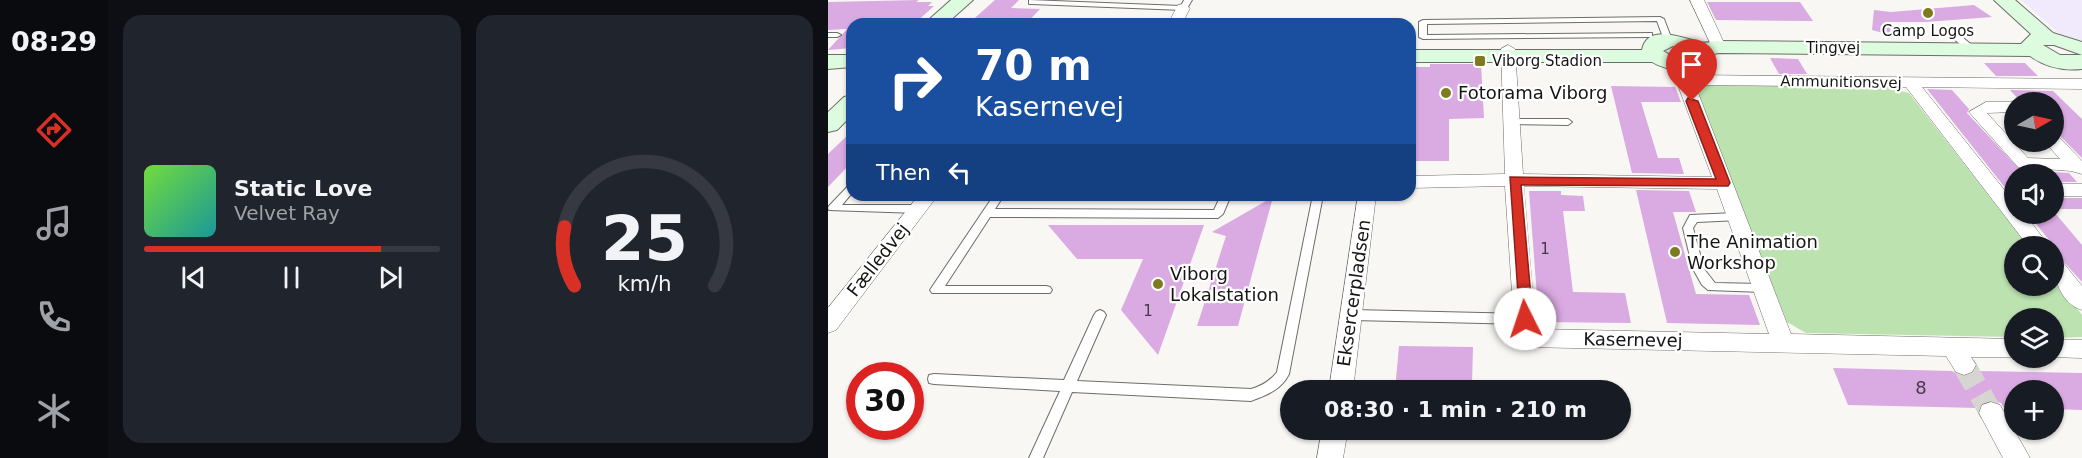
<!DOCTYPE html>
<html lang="en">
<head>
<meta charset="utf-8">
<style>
	body { margin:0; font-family:"DejaVu Sans",sans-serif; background:#20242c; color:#f1f3f6; height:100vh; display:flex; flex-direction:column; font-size:22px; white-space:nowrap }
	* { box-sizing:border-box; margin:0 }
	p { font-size:20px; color:#9ea1a6 }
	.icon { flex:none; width:33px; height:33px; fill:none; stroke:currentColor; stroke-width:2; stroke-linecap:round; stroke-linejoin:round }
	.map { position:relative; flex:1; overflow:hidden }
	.side { display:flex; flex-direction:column; gap:15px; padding:15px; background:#0d0f14; width:720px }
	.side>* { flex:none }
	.guide { position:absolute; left:18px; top:18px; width:570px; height:183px; border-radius:18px; box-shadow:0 2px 4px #0004; background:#1a4fa0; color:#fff; overflow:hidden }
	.needle { width:39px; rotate:81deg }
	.buttons { position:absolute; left:1176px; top:92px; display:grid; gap:12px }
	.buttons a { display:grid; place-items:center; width:60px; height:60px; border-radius:50%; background:#171b24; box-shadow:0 2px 4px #0004; font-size:30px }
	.speed { position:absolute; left:18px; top:362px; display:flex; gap:12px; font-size:30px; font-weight:700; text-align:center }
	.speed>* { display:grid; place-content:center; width:78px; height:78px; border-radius:50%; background:#171b24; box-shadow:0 2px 4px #0004; line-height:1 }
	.speed .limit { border:9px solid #d22; background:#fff; color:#111 }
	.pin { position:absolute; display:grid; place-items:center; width:51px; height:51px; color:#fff; margin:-62px -26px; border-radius:50% 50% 50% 0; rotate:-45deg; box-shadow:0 0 6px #0007 }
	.pin .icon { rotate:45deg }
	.me { position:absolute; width:66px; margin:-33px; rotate:356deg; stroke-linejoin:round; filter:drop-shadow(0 0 4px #0008) }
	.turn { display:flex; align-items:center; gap:21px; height:126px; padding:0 30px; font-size:27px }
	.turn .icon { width:78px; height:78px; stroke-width:2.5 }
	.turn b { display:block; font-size:42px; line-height:51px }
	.then { display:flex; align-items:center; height:57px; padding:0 30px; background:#0003; gap:12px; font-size:22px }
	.side .card { flex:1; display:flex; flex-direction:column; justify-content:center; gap:9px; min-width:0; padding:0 21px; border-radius:18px; background:#20242c }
	.side .dial { align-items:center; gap:0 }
	.dial svg { height:156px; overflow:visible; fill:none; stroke:#363941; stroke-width:7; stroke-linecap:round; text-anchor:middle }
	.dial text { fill:#f1f3f6; stroke:none }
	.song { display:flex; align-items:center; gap:18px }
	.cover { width:72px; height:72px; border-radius:9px; background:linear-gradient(135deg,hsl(100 70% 55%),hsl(180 70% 35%)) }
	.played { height:6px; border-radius:3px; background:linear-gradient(90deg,#d93025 80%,#363941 80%) }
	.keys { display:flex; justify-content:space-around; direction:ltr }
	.side .tiles { flex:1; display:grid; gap:15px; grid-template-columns:repeat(2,1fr) }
	.trip { position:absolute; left:452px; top:380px; width:351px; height:60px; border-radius:30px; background:#171b24; box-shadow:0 2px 4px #0004; font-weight:600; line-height:60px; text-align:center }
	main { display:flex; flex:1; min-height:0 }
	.dock { display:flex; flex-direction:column; width:108px; justify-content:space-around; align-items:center; background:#090b0e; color:#9ea1a6 }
	.dock .icon { width:42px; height:42px }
	.dock .current { color:#d93025 }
	.dock b { font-size:27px; color:#f1f3f6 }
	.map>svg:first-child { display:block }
	.education { fill:#f0eafc }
	.green { fill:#bce2b0 }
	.building { fill:#daaae2 }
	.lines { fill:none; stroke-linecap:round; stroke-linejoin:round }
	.street-tunnel { stroke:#d7d5d2; stroke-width:23; stroke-dasharray:23 11; stroke-linecap:butt }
	.lane-casing { stroke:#6e6d69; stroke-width:2 }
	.street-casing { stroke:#6e6d69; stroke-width:1 }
	.secondary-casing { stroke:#6e6d69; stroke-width:2 }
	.lane { fill:#fff; fill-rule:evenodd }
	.street { fill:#fff; fill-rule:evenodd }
	.secondary { fill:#dcfbdf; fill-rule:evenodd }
	.route { fill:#d93025; stroke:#8d1f18; stroke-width:1.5 }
	.poi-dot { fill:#7d7a20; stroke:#fff; stroke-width:2 }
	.labels { text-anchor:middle; stroke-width:4.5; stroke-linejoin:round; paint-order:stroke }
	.far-poi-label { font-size:15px; fill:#151514; stroke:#fff }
	.far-street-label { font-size:15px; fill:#151514; stroke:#fff }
	.number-label { font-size:15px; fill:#463a48 }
	.poi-label { font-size:18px; fill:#151514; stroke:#fff; text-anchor:start }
	.street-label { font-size:18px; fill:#151514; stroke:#fff }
	.near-number-label { font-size:18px; fill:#463a48 }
</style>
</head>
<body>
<main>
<nav class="dock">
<b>08:29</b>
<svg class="icon current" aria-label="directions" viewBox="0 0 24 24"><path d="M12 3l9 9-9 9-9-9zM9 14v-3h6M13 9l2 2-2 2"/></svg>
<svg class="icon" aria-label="music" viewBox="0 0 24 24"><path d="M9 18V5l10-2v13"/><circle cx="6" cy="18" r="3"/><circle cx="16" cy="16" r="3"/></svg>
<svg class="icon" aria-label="phone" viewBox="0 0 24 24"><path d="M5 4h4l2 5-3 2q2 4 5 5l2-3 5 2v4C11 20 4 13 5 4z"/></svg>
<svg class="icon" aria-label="climate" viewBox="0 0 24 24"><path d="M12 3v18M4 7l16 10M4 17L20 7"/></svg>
</nav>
<section class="side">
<div class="tiles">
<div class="card">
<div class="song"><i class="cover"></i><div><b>Static Love</b><p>Velvet Ray</p></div></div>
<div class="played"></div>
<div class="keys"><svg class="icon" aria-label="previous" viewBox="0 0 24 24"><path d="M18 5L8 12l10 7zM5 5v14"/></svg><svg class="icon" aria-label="pause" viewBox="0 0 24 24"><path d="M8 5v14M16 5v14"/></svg><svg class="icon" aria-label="next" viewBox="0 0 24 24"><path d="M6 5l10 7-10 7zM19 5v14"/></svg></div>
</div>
<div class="card dial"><svg viewBox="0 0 100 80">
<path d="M14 69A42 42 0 1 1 86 69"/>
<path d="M14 69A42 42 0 0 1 9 39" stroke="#d93025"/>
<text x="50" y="56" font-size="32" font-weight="700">25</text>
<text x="50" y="72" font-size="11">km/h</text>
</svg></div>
</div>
</section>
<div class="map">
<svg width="1254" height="458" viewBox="0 0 1254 458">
	<rect width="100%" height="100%" fill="#f9f7f4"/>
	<!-- education -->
	<path class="education" d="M1193 0H1254V43L1233 35Z"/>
	<!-- green -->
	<path class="green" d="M879 85 1056 87 1081 93 1200 246H1186V285H1226V279L1254 315V337L1226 338V318H1186V337L978 333 959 322 869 94 872 87Z"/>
	<!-- building -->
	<path class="building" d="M91 0 88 2H104L100 6H106L86 24H24V48L0 50 19 29 0 30V2Z
		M167 0H191L183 8 212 9 198 24H140Z
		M879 2H972L985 21 888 20Z
		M1146 5 1164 17 1098 22H1063L1062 35 1044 30 1046 10 1063 12Z
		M942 58 970 59 979 74H951Z
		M1156 63H1197L1210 76H1168Z
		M602 64H653L656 118 621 119V161H582V67H602Z
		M783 86 847 87 853 102H813L830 158H851L856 174 804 173Z
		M1099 89 1124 90 1141 109 1139 113 1196 174H1186V199Z
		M1182 90 1225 91 1254 119V158L1226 130V102L1192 101Z
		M24 131V162L0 187V154Z
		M1226 172 1241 173 1249 182H1226Z
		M808 190 861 191 868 212H845L868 294 921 295 932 325 839 323Z
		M701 191H733V195L755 196 757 211H735L745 292 797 293 803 323 711 322Z
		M445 197 410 326H369L398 236 384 232Z
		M1226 198H1254V209H1226Z
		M1199 213H1227L1254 245V282L1226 251V246Z
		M220 225H376L330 355 293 310 315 259H249Z
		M571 346 645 347 644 383 598 382V390H567Z
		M1005 368 1124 371 1135 377 1147 371 1254 373V410L1226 409V390H1186V408H1176L1173 403 1164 400 1153 403 1151 408 1020 405Z"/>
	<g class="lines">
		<!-- street-tunnel -->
		<path class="street-tunnel" d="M1136 365 1163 413"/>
		<defs>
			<path id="lane" d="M201 0 353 6 356 0H364L358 10H355L204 4H201Z
				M832 17 836 19 844 40 843 42 836 40 829 21 599 24V35L824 33V37H821L595 39 591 37V22L595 20Z
				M214 19 306 22 310 24 217 23H214Z
				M1120 30H1126L1146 47V51H1140L1120 34Z
				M0 33H9L13 35 9 37H0Z
				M684 119H740L744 122 740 125 681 124 680 122Z
				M24 184V193L14 205H90L95 209 90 213 1 210 0 208 1 206 21 185Z
				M166 195H176L167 209 386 210 393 195H403L395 214 390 218 162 217 117 286H218L222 287 224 290 222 293H104L102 290 104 287Z
				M485 195H495L461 374C453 390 439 395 423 401L244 392 215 458H201L232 391 106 384 101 383 100 379 101 375 106 374 236 380 266 315 268 312 272 310 276 312 278 315 249 381 423 389C434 386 442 381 449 372Z
				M908 213 913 217 912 220 869 222 865 228 876 269 887 283 935 284 939 285 941 288 939 291 935 292 880 290 874 285 865 269 855 228 862 215Z
				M525 310 697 314 701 316 703 319 701 322 697 324 525 320 521 318 519 315 521 312Z"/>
			<path id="street" d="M862 0H876L898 47 896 50 891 51 884 47Z
				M355 4 362 8 354 24H340L350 5Z
				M680 45 687 49 695 174 884 177 848 80 845 69 853 64 858 66 863 75 1254 79V89L1094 87 1186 202V213H1196L1221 246H1200L1078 87 867 85 963 334 1186 339 1187 357H1143L1148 365 1144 372 1136 375 1128 372 1118 356 698 347 690 345 687 338 677 186 582 188V176L677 174 673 49ZM696 186 889 189 941 334 708 329Z
				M1158 102H1186V112L1159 113 1200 158 1232 159 1216 141H1226V136L1231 137 1254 161V174L1243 171 1190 167 1141 112Z
				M1226 184H1254V196H1226Z
				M91 195H110L8 330 0 333V308Z
				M530 195H548L525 390H501Z
				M1226 257 1233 260 1254 286V310C1233 304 1224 277 1226 257Z
				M1226 340H1254V358L1222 357H1226Z
				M1163 402 1172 405 1202 458H1175L1151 413 1154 405Z
				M494 429H520L515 458H489Z"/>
			<path id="secondary" d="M123 0H145L118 24H96Z
				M1166 0H1187L1225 33 1254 42V55L1226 45H1215L1232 55H1254V69C1236 71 1217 67 1202 56L891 53 880 55C870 75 841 72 824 62H582V50H814C819 22 857 39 872 42 878 44 885 41 891 41L1193 44 1203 34ZM845 46 859 54 846 57 835 51Z
				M0 55H24V67L0 69Z
				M24 95V115L9 130 0 132V112L16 97Z"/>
		</defs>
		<!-- lane casing -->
		<use href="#lane" class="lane-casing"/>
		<!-- street casing -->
		<use href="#street" class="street-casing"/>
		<!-- secondary casing -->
		<use href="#secondary" class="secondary-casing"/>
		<!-- lane -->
		<use href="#lane" class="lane"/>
		<!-- street -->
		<use href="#street" class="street"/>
		<!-- secondary -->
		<use href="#secondary" class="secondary"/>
	</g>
	<!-- route -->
	<path class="route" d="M860 98 870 101 902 183 900 186 693 185 705 319 702 323H692L682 177 888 179 858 101Z"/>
	<!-- markers -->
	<g class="poi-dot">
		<circle cx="1100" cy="13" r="6"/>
		<rect x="646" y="55" width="12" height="12" rx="3"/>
		<circle cx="618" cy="93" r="6"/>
		<circle cx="847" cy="252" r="6"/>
		<circle cx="330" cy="284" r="6"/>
	</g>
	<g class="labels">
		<!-- far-poi labels -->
		<g class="far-poi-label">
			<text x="1100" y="36">Camp Logos</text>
			<text x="664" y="66" text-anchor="start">Viborg Stadion</text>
		</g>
		<!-- far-street labels -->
		<g class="far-street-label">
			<text x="1005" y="53">Tingvej</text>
			<text transform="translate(1013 82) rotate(1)" y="5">Ammunitionsvej</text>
		</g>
		<!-- number labels -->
		<g class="number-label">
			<text x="717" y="254">1</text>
			<text x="320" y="316">1</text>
		</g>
		<!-- poi labels -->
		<g class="poi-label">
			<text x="630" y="99">Fotorama Viborg</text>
			<text x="859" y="248">The Animation<tspan x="859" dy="21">Workshop</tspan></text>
			<text x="342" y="280">Viborg<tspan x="342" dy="21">Lokalstation</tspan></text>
		</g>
		<!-- street labels -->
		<g class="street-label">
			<text transform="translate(50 260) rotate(-52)" y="6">Fælledvej</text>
			<text transform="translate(526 293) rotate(-82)" y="6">Eksercerpladsen</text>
			<text transform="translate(805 340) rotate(1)" y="6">Kasernevej</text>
		</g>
		<!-- near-number labels -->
		<g class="near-number-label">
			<text x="1093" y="394">8</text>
		</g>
	</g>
</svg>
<div class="buttons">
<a><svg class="needle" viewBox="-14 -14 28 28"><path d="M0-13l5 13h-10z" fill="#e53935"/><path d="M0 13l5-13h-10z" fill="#9ea1a6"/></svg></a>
<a><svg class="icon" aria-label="sound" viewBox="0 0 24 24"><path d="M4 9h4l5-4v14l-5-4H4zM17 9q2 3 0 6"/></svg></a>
<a><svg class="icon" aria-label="search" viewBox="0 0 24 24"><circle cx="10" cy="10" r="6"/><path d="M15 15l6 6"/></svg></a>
<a><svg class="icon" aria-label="layers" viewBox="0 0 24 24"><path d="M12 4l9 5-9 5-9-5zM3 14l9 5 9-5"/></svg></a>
<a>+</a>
</div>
<div class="speed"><div class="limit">30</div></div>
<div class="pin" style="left:864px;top:101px;background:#d93025"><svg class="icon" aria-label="arrive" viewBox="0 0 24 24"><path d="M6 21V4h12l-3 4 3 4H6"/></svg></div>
<svg class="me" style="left:697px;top:319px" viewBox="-20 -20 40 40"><circle r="19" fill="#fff"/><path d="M0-13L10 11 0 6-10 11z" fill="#d93025"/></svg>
<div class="trip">08:30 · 1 min · 210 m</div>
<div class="guide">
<div class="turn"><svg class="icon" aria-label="right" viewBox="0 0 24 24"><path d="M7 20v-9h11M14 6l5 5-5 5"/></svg><div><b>70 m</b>Kasernevej</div></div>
<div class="then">Then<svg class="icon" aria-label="left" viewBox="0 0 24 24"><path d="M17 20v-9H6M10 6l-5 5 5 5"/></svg></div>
</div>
</div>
</main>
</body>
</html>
